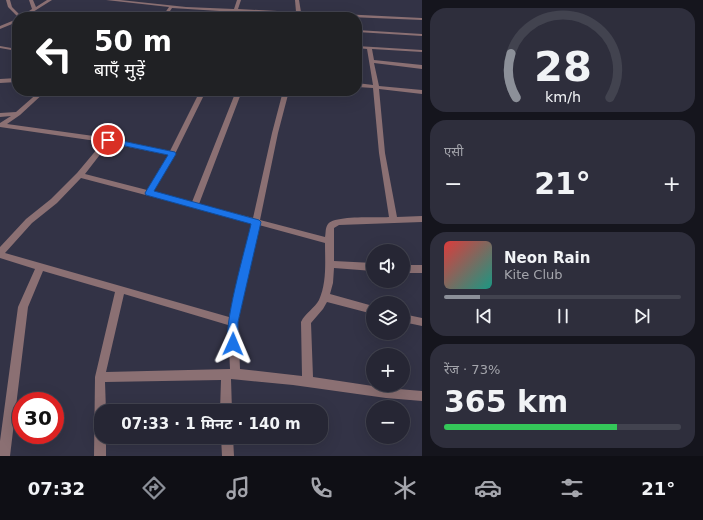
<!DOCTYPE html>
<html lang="hi">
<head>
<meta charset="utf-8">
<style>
	body { margin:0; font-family:"DejaVu Sans","Noto Sans Devanagari",sans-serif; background:#2e2e3c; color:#f1f3f6; height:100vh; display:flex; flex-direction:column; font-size:15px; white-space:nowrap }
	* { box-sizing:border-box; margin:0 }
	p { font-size:13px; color:#a4a5ac }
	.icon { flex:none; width:22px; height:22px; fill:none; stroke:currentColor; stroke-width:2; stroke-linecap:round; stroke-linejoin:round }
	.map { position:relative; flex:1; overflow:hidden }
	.details { display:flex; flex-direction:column; gap:8px; padding:8px; background:#15151d; width:281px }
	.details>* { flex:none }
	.banner { position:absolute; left:12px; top:12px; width:350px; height:84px; border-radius:16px; box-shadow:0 4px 16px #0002,0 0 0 1px #42434f; background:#202124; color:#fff; overflow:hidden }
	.fabs { position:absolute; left:366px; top:244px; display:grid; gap:8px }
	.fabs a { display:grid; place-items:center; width:44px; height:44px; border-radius:50%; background:#262634; box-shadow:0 4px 16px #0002,0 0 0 1px #42434f; font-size:20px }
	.speed { position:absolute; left:12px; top:392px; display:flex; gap:8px; font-size:20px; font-weight:700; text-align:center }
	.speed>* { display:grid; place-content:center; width:52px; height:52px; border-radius:50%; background:#262634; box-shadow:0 4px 16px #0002,0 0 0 1px #42434f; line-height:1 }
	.speed .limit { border:6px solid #d22; background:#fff; color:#111 }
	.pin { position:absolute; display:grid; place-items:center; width:34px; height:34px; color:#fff; margin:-17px; border:2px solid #fff; border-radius:50%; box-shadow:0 1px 4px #0007 }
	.me { position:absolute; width:44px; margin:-22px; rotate:1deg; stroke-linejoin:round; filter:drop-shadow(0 0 3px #0008) }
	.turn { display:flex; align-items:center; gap:14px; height:84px; padding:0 16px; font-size:18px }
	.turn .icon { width:52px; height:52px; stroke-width:2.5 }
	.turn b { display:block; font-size:28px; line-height:34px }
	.big { font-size:30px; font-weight:700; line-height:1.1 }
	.details .widget { flex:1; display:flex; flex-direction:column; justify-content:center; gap:6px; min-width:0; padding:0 14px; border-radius:16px; background:#2e2e3c }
	.details .dial { align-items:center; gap:0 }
	.dial svg { height:104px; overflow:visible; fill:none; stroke:#42434f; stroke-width:7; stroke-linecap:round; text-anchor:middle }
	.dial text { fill:#f1f3f6; stroke:none }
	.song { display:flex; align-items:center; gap:12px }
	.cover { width:48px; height:48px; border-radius:6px; background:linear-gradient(135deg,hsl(0 70% 55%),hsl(170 70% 35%)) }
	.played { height:4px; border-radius:2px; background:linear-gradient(90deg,#8c9099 15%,#42434f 15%) }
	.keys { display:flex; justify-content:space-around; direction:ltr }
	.heat { display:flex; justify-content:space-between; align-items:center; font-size:22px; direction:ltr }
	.charge { height:6px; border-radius:3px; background:linear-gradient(90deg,#34c759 73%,#42434f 0) }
	.trip { position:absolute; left:94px; top:404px; width:234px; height:40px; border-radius:16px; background:#262634; box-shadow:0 4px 16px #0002,0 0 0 1px #42434f; font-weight:700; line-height:40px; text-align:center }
	.tabs { display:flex; height:64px; justify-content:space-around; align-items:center; background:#0f0f15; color:#a4a5ac }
	.tabs .icon { width:28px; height:28px }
	.tabs .current { color:#8c9099 }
	.tabs b { font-size:18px; color:#f1f3f6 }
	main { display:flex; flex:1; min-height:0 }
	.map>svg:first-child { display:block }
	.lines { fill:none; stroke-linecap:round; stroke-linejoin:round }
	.minor { fill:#8b7073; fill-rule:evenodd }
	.tertiary { fill:#8b7073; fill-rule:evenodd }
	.route { fill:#1a73e8; stroke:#114b97 }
</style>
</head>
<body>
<main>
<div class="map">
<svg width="422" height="456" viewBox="0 0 422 456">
	<rect width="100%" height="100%" fill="#333346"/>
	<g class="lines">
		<!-- minor -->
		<path class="minor" d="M6 0H10L12 7 22 17H18L8 7Z
			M106 0H120L186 7 234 9 237 0H241L238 9 296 12 295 0H299L301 12 422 18V20L301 15V17H297V14L235 12 172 8 166 17H162L169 7Z
			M357 30 422 34V36L357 32Z
			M0 46 17 49V51L0 48Z
			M357 46 422 50V52L372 49 374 60 422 65V69L374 63 379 86 422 90V94L379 89 385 153 397 217 422 216V222L339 225 334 228V261L373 263V271L334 268 333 283 330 294 373 306V314L327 302 323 309 311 323 313 377 386 388 422 391V401L386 398 293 385 231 379 232 411H220L221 380 105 382 106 411H101V437H106V456H94L95 377 115 292 43 271 28 307 10 456H0V441L18 307 35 269 0 258V247L26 219 51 199 77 173 103 142 0 127V123L11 116 0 117V113L16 112 40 91H46L20 115 7 124 108 138 170 151 200 91H206L175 154 153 192 192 202 236 91H242L199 204 253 218 272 133 283 91H289L278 133 260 220 325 237C326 233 325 228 328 224 335 215 377 218 389 217L379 153 373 88 357 87V83L373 85 367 49 357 48ZM109 143 168 155 147 190 85 174ZM81 178 252 223 229 317 5 253 32 223 57 203ZM259 225 325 243C325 262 327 282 319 300 315 308 305 313 301 322L302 376 240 369 238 322ZM124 294 228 325 230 369 106 372Z
			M17 78V82L0 83V79Z
			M403 265H422V273H403Z
			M403 314 422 318V326L403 322Z
			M221 437H233L234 456H222Z"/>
		<!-- tertiary -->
		<path class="tertiary" d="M29 0H33L36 7 47 0H52L25 17H20L32 9Z
			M17 19V22L0 29V26Z"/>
	</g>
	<!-- route -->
	<path class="route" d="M108 138 175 152 176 154 154 191 259 220 261 222 238 322V344L237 348 233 349 229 348C221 330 246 247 251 224L146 195 145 193 168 155 106 142V139Z"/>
</svg>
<div class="fabs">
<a><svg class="icon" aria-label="sound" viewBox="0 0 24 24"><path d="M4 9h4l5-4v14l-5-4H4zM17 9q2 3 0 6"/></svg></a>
<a><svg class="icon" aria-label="layers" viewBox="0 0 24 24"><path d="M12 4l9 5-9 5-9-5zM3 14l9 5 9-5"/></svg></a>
<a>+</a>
<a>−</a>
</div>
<div class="speed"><div class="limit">30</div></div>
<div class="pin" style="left:108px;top:140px;background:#d93025"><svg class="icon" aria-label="arrive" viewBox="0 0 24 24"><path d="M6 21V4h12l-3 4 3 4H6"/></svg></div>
<svg class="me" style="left:233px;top:344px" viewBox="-20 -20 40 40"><path d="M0-17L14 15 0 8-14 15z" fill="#1a73e8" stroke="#fff" stroke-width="4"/></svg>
<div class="trip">07:33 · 1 मिनट · 140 m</div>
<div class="banner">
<div class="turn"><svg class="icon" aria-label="left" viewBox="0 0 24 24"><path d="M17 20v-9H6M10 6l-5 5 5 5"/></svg><div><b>50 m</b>बाएँ मुड़ें</div></div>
</div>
</div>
<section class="details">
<div class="widget dial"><svg viewBox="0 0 100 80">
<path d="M14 69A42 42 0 1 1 86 69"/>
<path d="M14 69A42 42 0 0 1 10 35" stroke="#8c9099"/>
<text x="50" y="56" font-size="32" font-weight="700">28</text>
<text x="50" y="72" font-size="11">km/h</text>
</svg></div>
<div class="widget"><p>एसी</p>
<div class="heat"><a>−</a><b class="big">21°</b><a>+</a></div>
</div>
<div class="widget">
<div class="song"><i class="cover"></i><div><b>Neon Rain</b><p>Kite Club</p></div></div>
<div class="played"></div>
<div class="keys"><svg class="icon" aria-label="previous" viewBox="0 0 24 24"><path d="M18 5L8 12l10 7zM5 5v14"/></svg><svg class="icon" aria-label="pause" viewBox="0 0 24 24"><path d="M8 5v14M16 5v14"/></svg><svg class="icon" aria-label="next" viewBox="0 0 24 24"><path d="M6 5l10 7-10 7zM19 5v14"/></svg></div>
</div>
<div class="widget"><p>रेंज · 73%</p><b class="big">365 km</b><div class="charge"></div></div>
</section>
</main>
<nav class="tabs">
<b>07:32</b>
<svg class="icon current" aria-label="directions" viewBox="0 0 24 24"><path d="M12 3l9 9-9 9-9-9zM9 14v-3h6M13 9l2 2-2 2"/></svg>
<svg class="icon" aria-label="music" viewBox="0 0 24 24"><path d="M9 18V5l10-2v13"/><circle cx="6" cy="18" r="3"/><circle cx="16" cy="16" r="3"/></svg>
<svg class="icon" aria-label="phone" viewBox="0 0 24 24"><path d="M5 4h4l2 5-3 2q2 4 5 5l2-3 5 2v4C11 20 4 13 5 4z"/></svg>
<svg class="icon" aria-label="climate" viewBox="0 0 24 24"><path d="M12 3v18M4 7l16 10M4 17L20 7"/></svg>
<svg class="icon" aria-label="car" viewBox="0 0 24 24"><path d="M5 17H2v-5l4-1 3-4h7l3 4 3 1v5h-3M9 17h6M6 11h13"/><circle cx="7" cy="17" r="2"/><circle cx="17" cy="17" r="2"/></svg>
<svg class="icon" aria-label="filters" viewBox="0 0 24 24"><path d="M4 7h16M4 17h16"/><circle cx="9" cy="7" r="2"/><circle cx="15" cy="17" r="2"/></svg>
<b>21°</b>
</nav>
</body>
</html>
